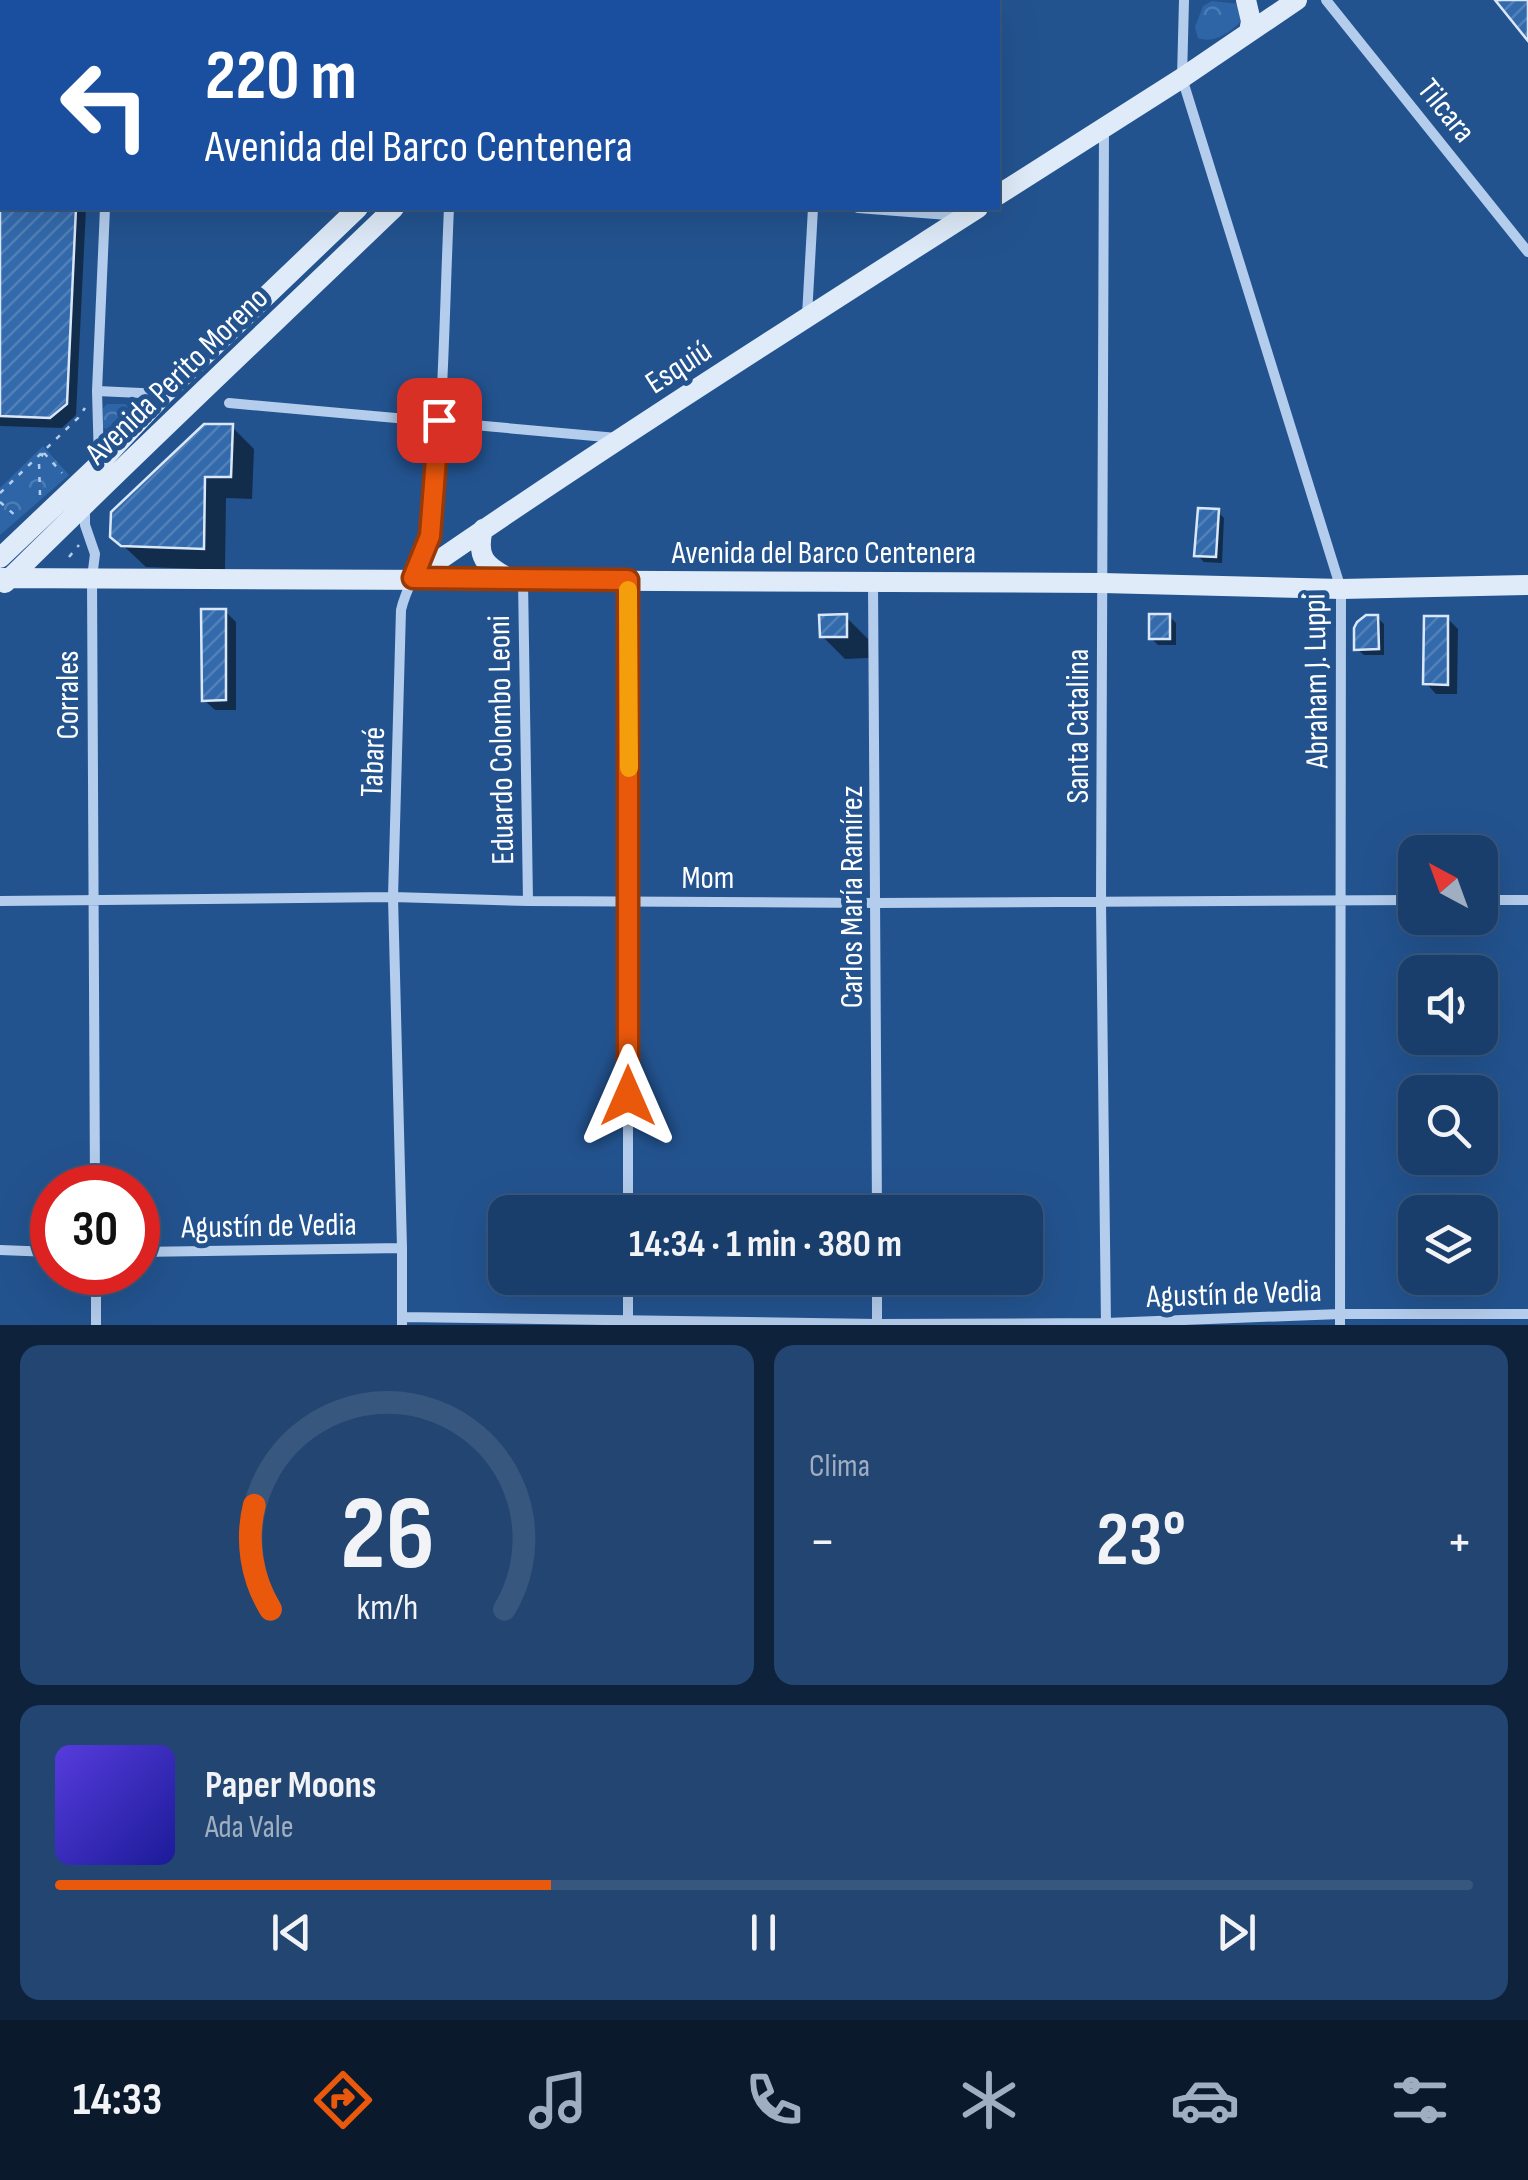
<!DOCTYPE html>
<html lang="es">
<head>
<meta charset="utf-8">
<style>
	body { margin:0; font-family:"Sofia Sans Condensed",sans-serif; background:#234571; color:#f1f3f6; height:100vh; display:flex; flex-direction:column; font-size:38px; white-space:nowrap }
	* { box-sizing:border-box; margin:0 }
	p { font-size:32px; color:#9faec1 }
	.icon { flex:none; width:55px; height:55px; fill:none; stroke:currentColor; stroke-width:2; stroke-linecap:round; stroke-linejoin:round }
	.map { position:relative; height:1325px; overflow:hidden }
	.details { display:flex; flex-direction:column; gap:20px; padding:20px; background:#0e223b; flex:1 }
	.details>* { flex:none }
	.hud { position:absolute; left:0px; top:0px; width:1000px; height:210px; box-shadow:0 10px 40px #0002,0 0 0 2px #38577e; background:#1a4fa0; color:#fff; overflow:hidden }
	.needle { width:65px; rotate:319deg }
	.fabs { position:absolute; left:1398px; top:835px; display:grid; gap:20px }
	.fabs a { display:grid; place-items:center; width:100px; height:100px; border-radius:20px; background:#1a3e6b; box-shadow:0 10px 40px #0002,0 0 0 2px #38577e; font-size:50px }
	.speed { position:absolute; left:30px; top:1165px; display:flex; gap:20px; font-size:50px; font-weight:700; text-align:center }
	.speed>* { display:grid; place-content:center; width:130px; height:130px; border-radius:50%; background:#1a3e6b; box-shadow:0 10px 40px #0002,0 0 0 2px #38577e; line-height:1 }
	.speed .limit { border:15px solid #d22; background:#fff; color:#111 }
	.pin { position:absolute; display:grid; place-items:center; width:85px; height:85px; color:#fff; margin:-42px; border-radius:20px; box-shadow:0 5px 15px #0006 }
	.me { position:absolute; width:110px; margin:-55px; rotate:0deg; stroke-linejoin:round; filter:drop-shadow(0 0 8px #0008) }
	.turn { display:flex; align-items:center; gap:35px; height:210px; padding:0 40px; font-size:45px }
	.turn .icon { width:130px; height:130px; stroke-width:2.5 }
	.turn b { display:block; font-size:70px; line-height:85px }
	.big { font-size:75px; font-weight:700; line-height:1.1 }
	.details .card { flex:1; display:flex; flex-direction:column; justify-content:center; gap:15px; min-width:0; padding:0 35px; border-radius:20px; background:#234571 }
	.details .dial { align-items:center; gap:0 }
	.dial svg { height:260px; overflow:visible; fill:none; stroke:#38577e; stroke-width:7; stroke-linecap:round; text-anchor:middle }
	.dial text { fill:#f1f3f6; stroke:none }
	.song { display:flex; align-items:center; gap:30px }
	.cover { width:120px; height:120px; border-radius:15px; background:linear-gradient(135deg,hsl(250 70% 55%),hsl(240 70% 35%)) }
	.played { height:10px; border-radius:5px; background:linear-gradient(90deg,#ea580c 35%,#38577e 35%) }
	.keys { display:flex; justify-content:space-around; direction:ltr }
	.heat { display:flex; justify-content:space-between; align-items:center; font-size:55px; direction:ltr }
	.details .tiles { flex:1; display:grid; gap:20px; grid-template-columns:1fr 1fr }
	.card:last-child { grid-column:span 2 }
	.trip { position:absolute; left:488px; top:1195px; width:555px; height:100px; border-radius:20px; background:#1a3e6b; box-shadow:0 10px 40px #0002,0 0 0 2px #38577e; font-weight:700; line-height:100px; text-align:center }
	.tab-bar { display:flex; height:160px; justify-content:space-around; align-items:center; background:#0a192b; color:#9faec1 }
	.tab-bar .icon { width:70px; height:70px }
	.tab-bar .selected { color:#ea580c }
	.tab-bar b { font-size:45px; color:#f1f3f6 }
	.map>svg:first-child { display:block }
	.forest { fill:url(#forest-crowns) }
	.shadow { fill:#0007 }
	.building { fill:url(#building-hatch); stroke:#d9e7f9; stroke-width:2.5 }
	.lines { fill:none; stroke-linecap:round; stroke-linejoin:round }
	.path { stroke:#b4cdec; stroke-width:2.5; stroke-dasharray:5 8; stroke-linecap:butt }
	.street { stroke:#b4cdec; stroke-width:10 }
	.secondary { stroke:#dfebf9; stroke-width:20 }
	.route-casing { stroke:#983908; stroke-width:25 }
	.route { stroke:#ea580c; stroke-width:18 }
	.slow { stroke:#f59e0b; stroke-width:18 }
	.labels { text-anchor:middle; stroke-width:10; stroke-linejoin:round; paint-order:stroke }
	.street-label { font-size:32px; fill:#fff; stroke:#23538f }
</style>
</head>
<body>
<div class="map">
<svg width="1528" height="1325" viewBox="0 0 1528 1325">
	<defs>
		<pattern id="forest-crowns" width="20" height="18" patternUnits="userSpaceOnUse" patternTransform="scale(2.5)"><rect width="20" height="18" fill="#2d65a7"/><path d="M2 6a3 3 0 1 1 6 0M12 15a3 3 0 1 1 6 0" fill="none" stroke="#4c7cb4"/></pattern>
		<pattern id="building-hatch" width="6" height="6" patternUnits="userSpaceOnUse" patternTransform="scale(2.5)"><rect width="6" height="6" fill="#336aac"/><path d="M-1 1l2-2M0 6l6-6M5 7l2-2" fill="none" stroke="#5280b8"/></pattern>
	</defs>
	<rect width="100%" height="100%" fill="#23538f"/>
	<!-- forest -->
	<path class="forest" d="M1212 1 1239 4 1245 16C1236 29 1214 45 1198 38L1195 27 1203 6Z
		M107 404H133L136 408 114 431 109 432 103 427V408Z
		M43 446 69 475 0 535V488Z"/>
	<!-- shadow -->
	<path class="shadow" d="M0 0H96V2H2V208H86L76 415 62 428 0 426Z
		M232 427 254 449 252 499 226 498 225 570 146 567 113 536Z
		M1218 512 1224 518 1222 563 1204 562 1197 555Z
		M225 611 236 622V710H215L204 700Z
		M1169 616 1176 623V645H1158L1151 638Z
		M846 617 868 639 869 658 845 659 822 636Z
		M1377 617 1384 624V655H1364L1357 649Z
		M1447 618 1458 629 1457 694H1436L1426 683Z"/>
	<!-- building -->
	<path class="building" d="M0 0H86V2H2V208H76L67 404 50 418 0 416Z
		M1495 0H1528V41Z
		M204 424H233L231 477H205L204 549 121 546 110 537 111 512Z
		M1198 508 1219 509 1216 557 1194 556Z
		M201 609H226V700L202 701Z
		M847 614V637H820L819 615Z
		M1149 614H1170V639H1149Z
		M1366 615H1378L1379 649 1354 650V628L1357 622Z
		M1424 616H1448V685L1423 684Z"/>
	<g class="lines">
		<!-- path -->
		<path class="path" d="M44 453 62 473
			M0 493 78 418 85 408
			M40 495 39 463 43 453
			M0 502 17 517
			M69 557 79 545"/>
		<!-- street -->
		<path class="street" d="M1184 0 1182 78 1341 589 1340 1325
			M1326 0 1528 252
			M114 2V0
			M451 2V0
			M821 2V0
			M1104 127 1101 903 1106 1325
			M858 208 961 216
			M807 316 813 208
			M97 391 163 394
			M229 403 617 438
			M99 461 97 391 105 208
			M85 506V525L95 554 92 578 95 1188
			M523 580 528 901
			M873 582 877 1212
			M1480 900H1528
			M0 901 393 897 528 901 876 903 1415 900
			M628 1212V580
			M0 1250 52 1252
			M138 1252 402 1248
			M877 1278V1325
			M402 1317 877 1324 1106 1323 1340 1314H1528
			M628 1324V1278
			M96 1325V1272
			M402 1325V1248L393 897 401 610C407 583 426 559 430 531 444 424 444 315 449 208"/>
		<!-- secondary -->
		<path class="secondary" d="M1246 0 1251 21 1249 32
			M569 2 572 0
			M607 2 610 0
			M998 195 1182 78 1297 0
			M483 529C476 557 485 566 509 578
			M0 558 99 464 164 394 358 208
			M0 578 1102 583 1341 589 1528 585
			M413 578C598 450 789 329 978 208
			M5 583C133 456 264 333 394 208"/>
	</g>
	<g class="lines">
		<defs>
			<path id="route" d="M439 420 430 536 413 578 628 580V1096"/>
		</defs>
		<!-- route casing -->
		<use href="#route" class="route-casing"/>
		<!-- route -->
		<use href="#route" class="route"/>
		<!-- slow -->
		<path class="slow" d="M628 590 629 768"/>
	</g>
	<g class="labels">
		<!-- street labels -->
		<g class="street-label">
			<text transform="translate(1447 110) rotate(51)" y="11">Tilcara</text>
			<text transform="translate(678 366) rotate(-33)" y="11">Esquiú</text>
			<text transform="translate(176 375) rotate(-44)" y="11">Avenida Perito Moreno</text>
			<text x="824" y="563">Avenida del Barco Centenera</text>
			<text transform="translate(1315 681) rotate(-91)" y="11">Abraham J. Luppi</text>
			<text transform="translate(67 695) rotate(-90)" y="11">Corrales</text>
			<text transform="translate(1077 726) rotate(-90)" y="11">Santa Catalina</text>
			<text transform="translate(500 740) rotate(-91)" y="11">Eduardo Colombo Leoni</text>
			<text transform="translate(372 762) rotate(-88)" y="11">Tabaré</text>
			<text x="708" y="888">Mom</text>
			<text transform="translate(851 897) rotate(-90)" y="11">Carlos María Ramírez</text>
			<text transform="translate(269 1225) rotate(-1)" y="11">Agustín de Vedia</text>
			<text transform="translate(1234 1293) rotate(-2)" y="11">Agustín de Vedia</text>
		</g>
	</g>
</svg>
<div class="fabs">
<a><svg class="needle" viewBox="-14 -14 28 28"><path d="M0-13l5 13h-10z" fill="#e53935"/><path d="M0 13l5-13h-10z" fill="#9faec1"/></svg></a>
<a><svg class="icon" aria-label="sound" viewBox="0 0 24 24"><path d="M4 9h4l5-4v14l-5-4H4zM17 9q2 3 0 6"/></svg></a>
<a><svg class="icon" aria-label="search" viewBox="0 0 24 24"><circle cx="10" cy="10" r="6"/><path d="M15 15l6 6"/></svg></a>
<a><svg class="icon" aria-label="layers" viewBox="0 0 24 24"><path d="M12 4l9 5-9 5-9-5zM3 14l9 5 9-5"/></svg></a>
</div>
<div class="speed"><div class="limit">30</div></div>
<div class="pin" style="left:439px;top:420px;background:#d93025"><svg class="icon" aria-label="arrive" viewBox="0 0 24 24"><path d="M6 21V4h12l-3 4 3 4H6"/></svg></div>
<svg class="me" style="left:628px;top:1096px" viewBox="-20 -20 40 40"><path d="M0-17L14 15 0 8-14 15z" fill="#ea580c" stroke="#fff" stroke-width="4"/></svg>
<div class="trip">14:34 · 1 min · 380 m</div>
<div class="hud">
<div class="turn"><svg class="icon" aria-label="left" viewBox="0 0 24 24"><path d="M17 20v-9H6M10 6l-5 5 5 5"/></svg><div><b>220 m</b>Avenida del Barco Centenera</div></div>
</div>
</div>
<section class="details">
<div class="tiles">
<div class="card dial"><svg viewBox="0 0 100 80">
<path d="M14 69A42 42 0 1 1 86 69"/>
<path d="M14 69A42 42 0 0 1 9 37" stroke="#ea580c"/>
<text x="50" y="56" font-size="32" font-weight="700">26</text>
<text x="50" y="72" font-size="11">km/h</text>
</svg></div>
<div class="card"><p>Clima</p>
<div class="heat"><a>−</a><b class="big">23°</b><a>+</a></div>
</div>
<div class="card">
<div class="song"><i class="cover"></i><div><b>Paper Moons</b><p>Ada Vale</p></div></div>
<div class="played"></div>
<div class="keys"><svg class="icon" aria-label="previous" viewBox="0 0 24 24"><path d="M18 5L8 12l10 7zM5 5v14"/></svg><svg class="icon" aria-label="pause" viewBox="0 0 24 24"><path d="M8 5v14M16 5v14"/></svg><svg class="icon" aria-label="next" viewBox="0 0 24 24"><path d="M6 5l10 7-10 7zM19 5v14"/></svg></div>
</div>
</div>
</section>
<nav class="tab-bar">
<b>14:33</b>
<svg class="icon selected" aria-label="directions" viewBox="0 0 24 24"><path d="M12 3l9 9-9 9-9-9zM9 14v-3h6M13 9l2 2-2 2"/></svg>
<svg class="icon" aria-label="music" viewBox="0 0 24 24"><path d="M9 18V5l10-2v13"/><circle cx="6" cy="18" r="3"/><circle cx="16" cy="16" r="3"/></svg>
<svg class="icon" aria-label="phone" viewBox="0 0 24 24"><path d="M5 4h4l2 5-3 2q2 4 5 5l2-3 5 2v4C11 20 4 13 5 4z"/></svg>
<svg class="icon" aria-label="climate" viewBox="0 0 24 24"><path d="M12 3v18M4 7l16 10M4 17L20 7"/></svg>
<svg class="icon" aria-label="car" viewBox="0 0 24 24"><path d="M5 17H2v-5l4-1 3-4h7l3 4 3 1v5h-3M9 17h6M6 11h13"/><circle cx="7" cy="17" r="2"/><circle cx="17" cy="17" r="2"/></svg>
<svg class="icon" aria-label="filters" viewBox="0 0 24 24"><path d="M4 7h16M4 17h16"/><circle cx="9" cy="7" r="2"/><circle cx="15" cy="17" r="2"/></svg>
</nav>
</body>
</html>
